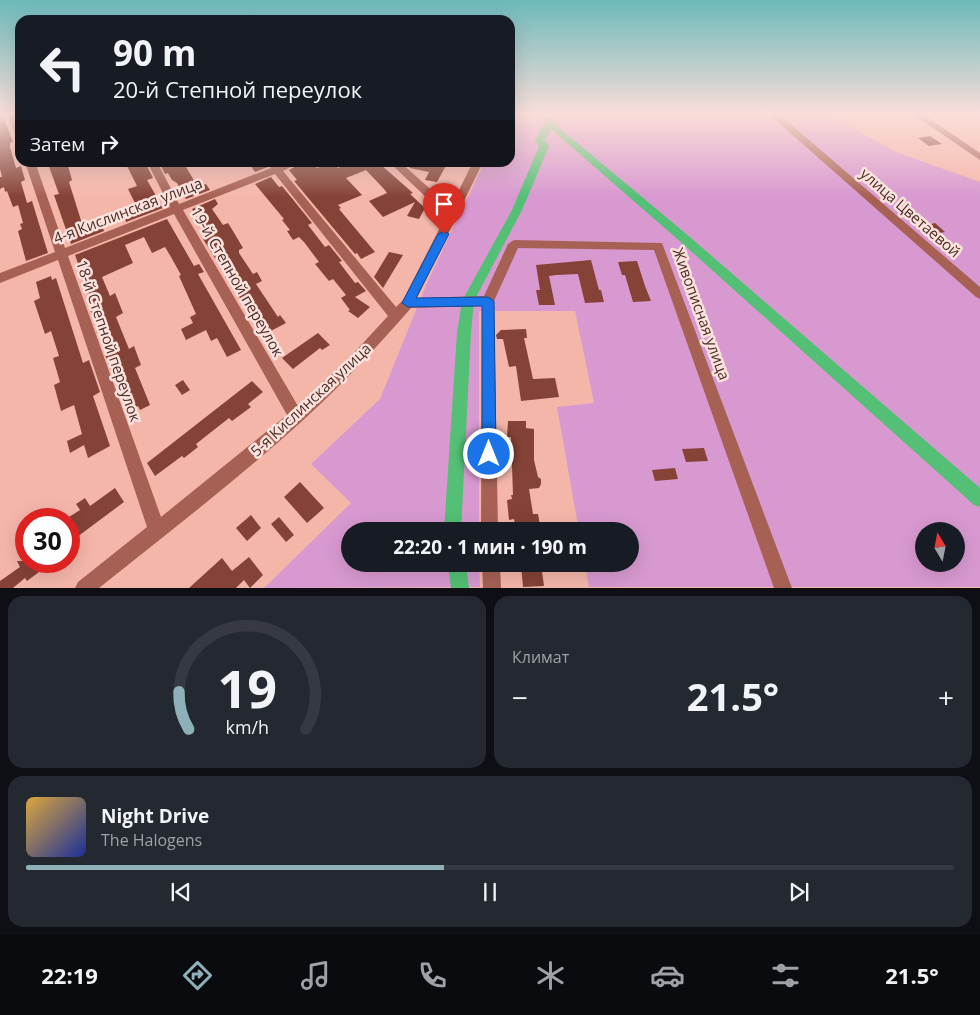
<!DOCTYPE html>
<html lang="ru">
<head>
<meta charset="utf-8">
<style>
	body { margin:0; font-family:"Open Sans",sans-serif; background:#242831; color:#f1f3f6; height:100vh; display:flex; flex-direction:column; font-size:19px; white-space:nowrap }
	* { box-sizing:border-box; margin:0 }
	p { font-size:16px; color:#9ea1a6 }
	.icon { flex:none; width:28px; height:28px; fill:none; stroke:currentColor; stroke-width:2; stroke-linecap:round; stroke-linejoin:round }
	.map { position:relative; height:588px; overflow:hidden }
	.sheet { display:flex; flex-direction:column; gap:8px; padding:8px; background:#0d0f14; flex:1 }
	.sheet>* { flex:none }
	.top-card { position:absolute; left:15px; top:15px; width:500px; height:152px; border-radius:15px; box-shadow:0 5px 20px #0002; background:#171b24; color:#f1f3f6; overflow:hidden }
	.needle { width:32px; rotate:350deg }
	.controls { position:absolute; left:915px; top:522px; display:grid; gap:10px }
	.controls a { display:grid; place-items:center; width:50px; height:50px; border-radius:50%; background:#171b24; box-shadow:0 5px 20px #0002; font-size:25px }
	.speed { position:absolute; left:15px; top:508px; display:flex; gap:10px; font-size:25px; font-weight:700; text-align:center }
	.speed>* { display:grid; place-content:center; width:65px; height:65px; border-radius:50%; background:#171b24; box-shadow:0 5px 20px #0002; line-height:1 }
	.speed .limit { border:8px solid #d22; background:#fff; color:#111 }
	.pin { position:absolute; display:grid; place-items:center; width:42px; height:42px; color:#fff; margin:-51px -21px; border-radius:50% 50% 50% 0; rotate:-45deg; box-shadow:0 0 5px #0007 }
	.pin .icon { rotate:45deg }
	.me { position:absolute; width:55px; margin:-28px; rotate:0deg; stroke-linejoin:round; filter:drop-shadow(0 0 4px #0008) }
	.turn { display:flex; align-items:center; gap:18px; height:105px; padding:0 15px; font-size:22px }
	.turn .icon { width:65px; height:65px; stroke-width:2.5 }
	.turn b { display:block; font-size:35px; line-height:42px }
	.then { display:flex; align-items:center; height:48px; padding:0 15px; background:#0003; gap:10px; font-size:19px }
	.big { font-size:38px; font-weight:700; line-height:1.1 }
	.sheet .card { flex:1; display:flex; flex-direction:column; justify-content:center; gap:8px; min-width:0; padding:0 18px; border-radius:15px; background:#242831 }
	.sheet .dial { align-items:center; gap:0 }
	.dial svg { height:130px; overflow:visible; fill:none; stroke:#363941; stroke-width:7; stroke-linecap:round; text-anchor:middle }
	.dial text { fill:#f1f3f6; stroke:none }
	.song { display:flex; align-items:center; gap:15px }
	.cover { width:60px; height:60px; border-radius:8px; background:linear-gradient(135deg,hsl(40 70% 55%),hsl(230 70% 35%)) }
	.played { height:5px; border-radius:2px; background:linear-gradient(90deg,#8eb1b9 45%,#363941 45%) }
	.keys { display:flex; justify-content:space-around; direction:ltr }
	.heat { display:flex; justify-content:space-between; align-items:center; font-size:28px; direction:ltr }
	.sheet .tiles { flex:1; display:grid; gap:8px; grid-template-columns:1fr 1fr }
	.card:last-child { grid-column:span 2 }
	.trip { position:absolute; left:341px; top:522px; width:298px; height:50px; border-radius:25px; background:#171b24; box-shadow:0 5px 20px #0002; font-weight:700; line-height:50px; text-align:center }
	.menu { display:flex; height:80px; justify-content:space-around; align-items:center; background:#090b0e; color:#9ea1a6 }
	.menu .icon { width:35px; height:35px }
	.menu .selected { color:#8eb1b9 }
	.menu b { font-size:22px; color:#f1f3f6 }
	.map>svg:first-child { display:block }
	.green { fill:#d899d0; fill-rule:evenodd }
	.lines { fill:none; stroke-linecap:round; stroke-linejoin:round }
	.canal { fill:#53c075; fill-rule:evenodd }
	.building { fill:#854236 }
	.minor { fill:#a76154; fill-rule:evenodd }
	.route { fill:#1a73e8; stroke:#114b97 }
	.labels { text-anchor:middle; stroke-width:5; stroke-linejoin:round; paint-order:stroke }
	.street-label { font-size:15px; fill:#4c2d27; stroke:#fbe2dd }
</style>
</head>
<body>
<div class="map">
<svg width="980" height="588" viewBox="0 0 980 588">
	<rect width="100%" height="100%" fill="#f5b6aa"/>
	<!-- green -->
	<path class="green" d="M510 115H829L896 152 980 182V587H589L585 564H630V531H579L557 407 594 403 575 311H479V531H350V564H479L480 587 264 588 351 503 311 464 380 399 427 283 484 163 510 162ZM924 531H956V564H924Z"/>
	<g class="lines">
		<!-- canal -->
		<path class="canal" d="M539 115H548L563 131 691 238 980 488V507L974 505 683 244 551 129 545 141 549 146 522 210 474 301 471 333 461 531H444L457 333 462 301 512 210 539 146 535 141 541 128 546 123Z
			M448 564H466L469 588H451Z"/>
	</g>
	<!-- building -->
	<path class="building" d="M0 115H3L13 142 10 143V147L16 168 21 166 25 180 21 182 27 203 32 201 48 253 26 261 18 231 22 229 20 224 23 223 18 205 13 207 7 191 5 192 4 187 0 189V177H2L0 169Z
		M930 136 942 144 929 146 918 138Z
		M54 162H67L72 180 69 182 84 230 101 223 104 231 71 244 54 195 59 194 48 164Z
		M125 162H145L153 178 147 180 163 208 126 222 124 217 127 216 126 214 138 209 128 189 137 186Z
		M159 162H183L198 187 206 184 210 190 186 199 177 183 172 180 168 173 165 174Z
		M248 162H264L268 167 255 172Z
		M303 162 312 163 317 168 332 162 338 168 352 162H383L380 164 413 193 410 194 425 208 419 219 407 216 415 202 383 217 369 201 387 193 384 189 366 170 346 178 362 195 338 205 341 208 339 209 375 252 361 259 357 253 355 254 294 181 297 180 289 170Z
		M406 162H448L437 182 425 180 429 172 410 168Z
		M271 177 279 187 282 186 312 223 308 225 325 247 329 245 342 261 339 262 355 283 358 282 366 291 355 297 370 307 358 318 348 311 350 310 341 298 346 295 333 279 329 281 315 264 319 262 304 242 299 237 293 240 287 231 290 230 282 220 284 219 255 184Z
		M215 199 218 204 212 209 223 225 228 223 233 231 243 248 239 250V253L253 274 257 272 262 281 256 284 278 317 280 315 286 323 267 333 248 303 244 305 238 295 242 293 223 261 218 263 203 239 208 237 192 209Z
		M167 219 194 266 199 264 204 272 198 274 241 350 227 357 217 338 211 341 206 330 186 340 181 329 193 323 190 317 196 314 179 276 181 275 171 257 165 247 152 253 144 237 125 245 133 263 102 277 110 296 115 293 123 313 116 317 129 349 134 346 141 365 135 368 150 405 140 410 138 406 130 410 118 378 114 380 105 354 109 352 101 331 97 333 95 325 89 306 93 305 75 255Z
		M935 223 945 232 933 234 923 226Z
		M389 252 403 255 383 288 374 277Z
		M591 260 599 290H601L604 302 585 303 578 274 556 275 549 276 555 305H539L536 290H540L536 265Z
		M637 261 645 286 651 301 633 302 625 275H622L618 262Z
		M51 276 52 280 56 278 83 363 89 360 100 392 93 396 110 446 88 458 84 445 70 453 67 441 82 434 74 405 61 411 54 385 60 382 53 358 59 356 51 331 45 334 34 301 40 298 36 282Z
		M526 329 527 338H524L533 379 555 378 559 397 521 401 516 366 509 367 503 339H497L496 335 501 330Z
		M318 333 330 345 322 350 320 348 293 369 282 358Z
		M183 380 190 390 182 395 175 385Z
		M252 381 263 392 248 404 251 407 232 421 229 418 196 444 198 447 184 458 182 456 155 476 147 463Z
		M508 421H526V428L534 429V460L538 477 541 479V484L539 488 529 489 533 514H538L541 531H516L514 519 509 520 507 500 512 499 511 495H513L511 437H507Z
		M704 448 708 461 686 462 682 449Z
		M675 468 678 479 655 481 652 470Z
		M300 482 324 508 307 523 284 497Z
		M115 488 124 502 69 543V517L80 510 76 504 85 498 90 506Z
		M251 515 261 528 247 541 236 528Z
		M279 517 294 535 286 542 271 524Z
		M249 557 263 575 250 588 244 580 236 588H189L222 558 232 571Z
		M17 561H34L39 572 27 581 25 578 13 588H0V581L20 567Z
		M536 564H541L544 586 523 587 521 565Z"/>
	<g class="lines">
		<!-- minor -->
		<path class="minor" d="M9 115H18L20 122V138L15 135Z
			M770 115H780L980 287V299L976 297Z
			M914 115H924L980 153V160Z
			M25 162H35L65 248 170 207 147 162H157L179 204 271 168 266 162H277L279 165 286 162H301L283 171 396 307 403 300 451 206 429 200 389 162H400L437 195 454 200 473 162H483L417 298 484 296 508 244 514 240 662 243 792 588H774L654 250 518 248 494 301 498 531H481L482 306 411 308C376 348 340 387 300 423 235 481 167 534 99 588H75L78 582 147 527 58 260 0 283V273L55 252ZM275 174 388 316 351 356 298 406 183 210ZM174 214 287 415 161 517 68 256Z
			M482 564H500L501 588H483Z"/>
	</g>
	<!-- sky -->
	<linearGradient id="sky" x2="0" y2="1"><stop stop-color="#6cb9ba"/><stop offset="0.58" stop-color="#faded9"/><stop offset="1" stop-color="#faded9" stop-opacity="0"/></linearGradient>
	<rect width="980" height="197" fill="url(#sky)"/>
	<!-- route -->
	<path class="route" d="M444 231 449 234 416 298 488 297 494 301 496 454 494 459 489 461 484 459 482 454V306L408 307 402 303 438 234Z"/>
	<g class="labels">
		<!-- street labels -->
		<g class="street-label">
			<text transform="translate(128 211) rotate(-21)" y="5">4-я Кислинская улица</text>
			<text transform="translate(910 213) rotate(41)" y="5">улица Цветаевой</text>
			<text transform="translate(237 282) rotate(60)" y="5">19-й Степной переулок</text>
			<text transform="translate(701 314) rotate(70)" y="5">Живописная улица</text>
			<text transform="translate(108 341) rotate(71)" y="5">18-й Степной переулок</text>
			<text transform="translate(311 400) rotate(-43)" y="5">5-я Кислинская улица</text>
		</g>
	</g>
</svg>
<div class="controls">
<a><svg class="needle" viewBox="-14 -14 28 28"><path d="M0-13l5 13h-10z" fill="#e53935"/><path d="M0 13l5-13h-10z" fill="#9ea1a6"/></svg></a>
</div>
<div class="speed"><div class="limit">30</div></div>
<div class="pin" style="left:444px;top:234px;background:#d93025"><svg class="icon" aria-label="arrive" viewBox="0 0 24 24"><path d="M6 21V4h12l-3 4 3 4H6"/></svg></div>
<svg class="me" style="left:489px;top:454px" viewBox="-20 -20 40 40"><circle r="17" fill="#1a73e8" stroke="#fff" stroke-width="3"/><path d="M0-11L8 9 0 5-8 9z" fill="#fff"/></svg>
<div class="trip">22:20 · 1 мин · 190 m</div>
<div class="top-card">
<div class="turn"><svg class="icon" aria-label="left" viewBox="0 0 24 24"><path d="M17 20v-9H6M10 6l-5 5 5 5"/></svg><div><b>90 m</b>20-й Степной переулок</div></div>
<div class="then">Затем<svg class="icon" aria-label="right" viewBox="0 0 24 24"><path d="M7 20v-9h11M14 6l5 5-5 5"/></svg></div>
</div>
</div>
<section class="sheet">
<div class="tiles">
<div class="card dial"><svg viewBox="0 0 100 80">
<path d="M14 69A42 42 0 1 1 86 69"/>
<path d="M14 69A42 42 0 0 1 8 46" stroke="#8eb1b9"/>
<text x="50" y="56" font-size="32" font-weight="700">19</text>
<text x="50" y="72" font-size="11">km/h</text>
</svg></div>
<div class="card"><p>Климат</p>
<div class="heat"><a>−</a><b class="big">21.5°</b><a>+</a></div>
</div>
<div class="card">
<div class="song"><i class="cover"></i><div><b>Night Drive</b><p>The Halogens</p></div></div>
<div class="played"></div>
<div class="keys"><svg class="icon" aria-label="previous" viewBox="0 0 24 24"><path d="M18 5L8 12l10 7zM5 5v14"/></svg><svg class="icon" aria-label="pause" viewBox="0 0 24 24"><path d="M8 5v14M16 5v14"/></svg><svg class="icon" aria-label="next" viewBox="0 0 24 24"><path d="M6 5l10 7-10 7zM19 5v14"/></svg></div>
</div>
</div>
</section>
<nav class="menu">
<b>22:19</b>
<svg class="icon selected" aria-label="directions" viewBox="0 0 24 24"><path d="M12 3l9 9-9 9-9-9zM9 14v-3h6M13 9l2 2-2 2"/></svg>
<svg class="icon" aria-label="music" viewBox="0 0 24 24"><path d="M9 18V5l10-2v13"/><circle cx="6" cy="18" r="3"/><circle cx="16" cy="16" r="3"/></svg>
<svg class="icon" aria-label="phone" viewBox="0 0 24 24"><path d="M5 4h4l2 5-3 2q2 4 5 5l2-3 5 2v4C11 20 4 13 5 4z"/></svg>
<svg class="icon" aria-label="climate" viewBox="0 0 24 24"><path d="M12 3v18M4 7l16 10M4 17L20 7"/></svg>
<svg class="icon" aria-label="car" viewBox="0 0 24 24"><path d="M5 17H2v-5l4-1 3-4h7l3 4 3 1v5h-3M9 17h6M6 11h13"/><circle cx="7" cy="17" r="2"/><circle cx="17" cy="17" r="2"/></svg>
<svg class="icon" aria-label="filters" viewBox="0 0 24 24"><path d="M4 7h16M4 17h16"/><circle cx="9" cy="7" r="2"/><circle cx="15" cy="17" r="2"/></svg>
<b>21.5°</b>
</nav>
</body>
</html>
